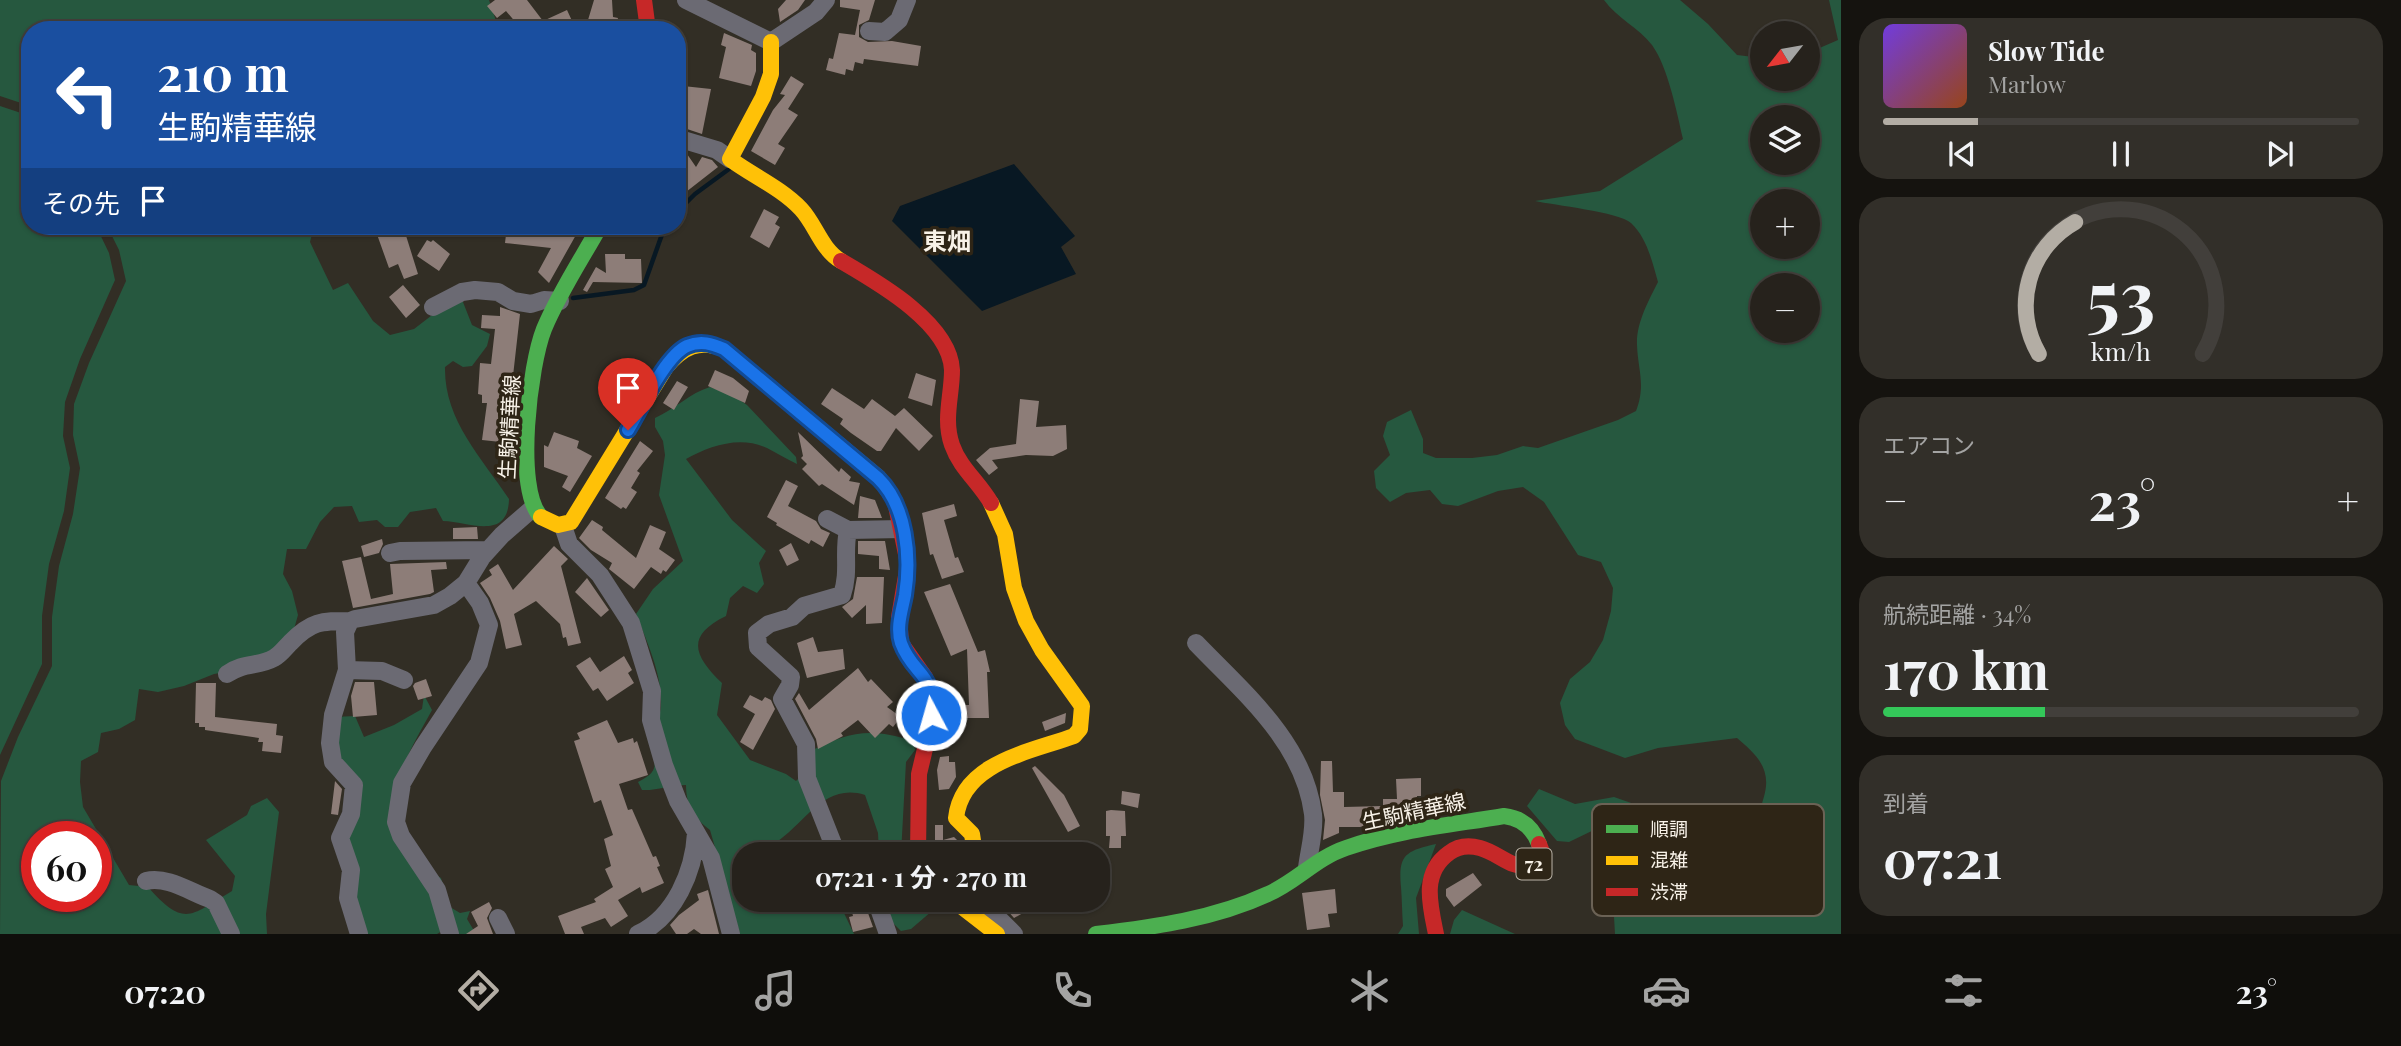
<!DOCTYPE html>
<html lang="ja">
<head>
<meta charset="utf-8">
<style>
	body { margin:0; font-family:"Playfair Display","Noto Sans JP",serif; background:#322f29; color:#f1f3f6; height:100vh; display:flex; flex-direction:column; font-size:26px; white-space:nowrap }
	* { box-sizing:border-box; margin:0 }
	p { font-size:23px; color:#a4a4a3 }
	.icon { flex:none; width:38px; height:38px; fill:none; stroke:currentColor; stroke-width:2; stroke-linecap:round; stroke-linejoin:round }
	.map { position:relative; flex:1; overflow:hidden }
	.panel { display:flex; flex-direction:column; gap:18px; padding:18px; background:#15130f; width:560px }
	.panel>* { flex:none }
	.guide { position:absolute; left:21px; top:21px; width:665px; height:214px; border-radius:28px; box-shadow:0 2px 5px #0004,0 0 0 2px #423f3b; background:#1a4fa0; color:#fff; overflow:hidden }
	.needle { width:46px; rotate:239deg }
	.fabs { position:absolute; left:1750px; top:21px; display:grid; gap:14px }
	.fabs a { display:grid; place-items:center; width:70px; height:70px; border-radius:50%; background:#26221c; box-shadow:0 2px 5px #0004,0 0 0 2px #423f3b; font-size:35px }
	.speed { position:absolute; left:21px; top:821px; display:flex; gap:14px; font-size:35px; font-weight:700; text-align:center }
	.speed>* { display:grid; place-content:center; width:91px; height:91px; border-radius:50%; background:#26221c; box-shadow:0 2px 5px #0004,0 0 0 2px #423f3b; line-height:1 }
	.speed .limit { border:10px solid #d22; background:#fff; color:#111 }
	.pin { position:absolute; display:grid; place-items:center; width:60px; height:60px; color:#fff; margin:-72px -30px; border-radius:50% 50% 50% 0; rotate:-45deg; box-shadow:0 0 7px #0007 }
	.pin .icon { rotate:45deg }
	.me { position:absolute; width:77px; margin:-38px; rotate:354deg; stroke-linejoin:round; filter:drop-shadow(0 0 5px #0008) }
	.turn { display:flex; align-items:center; gap:24px; height:147px; padding:0 21px; font-size:32px }
	.turn .icon { width:91px; height:91px; stroke-width:2.5 }
	.turn b { display:block; font-size:49px; line-height:60px }
	.then { display:flex; align-items:center; height:66px; padding:0 21px; background:#0003; gap:14px; font-size:26px }
	.big { font-size:52px; font-weight:700; line-height:1.1 }
	.panel .tile { flex:1; display:flex; flex-direction:column; justify-content:center; gap:10px; min-width:0; padding:0 24px; border-radius:28px; background:#322f29 }
	.panel .dial { align-items:center; gap:0 }
	.dial svg { height:182px; overflow:visible; fill:none; stroke:#423f3b; stroke-width:7; stroke-linecap:round; text-anchor:middle }
	.dial text { fill:#f1f3f6; stroke:none }
	.song { display:flex; align-items:center; gap:21px }
	.cover { width:84px; height:84px; border-radius:10px; background:linear-gradient(135deg,hsl(260 70% 55%),hsl(20 70% 35%)) }
	.played { height:7px; border-radius:4px; background:linear-gradient(90deg,#b3ada4 20%,#423f3b 20%) }
	.keys { display:flex; justify-content:space-around; direction:ltr }
	.heat { display:flex; justify-content:space-between; align-items:center; font-size:38px; direction:ltr }
	.charge { height:10px; border-radius:5px; background:linear-gradient(90deg,#34c759 34%,#423f3b 0) }
	.trip { position:absolute; left:732px; top:842px; width:378px; height:70px; border-radius:28px; background:#26221c; box-shadow:0 2px 5px #0004,0 0 0 2px #423f3b; font-weight:700; line-height:70px; text-align:center }
	.dock { display:flex; height:112px; justify-content:space-around; align-items:center; background:#0f0e0b; color:#a4a4a3 }
	.dock .icon { width:49px; height:49px }
	.dock .on { color:#b3ada4 }
	.dock b { font-size:32px; color:#f1f3f6 }
	main { display:flex; flex:1; min-height:0 }
	.map>svg:first-child { display:block }
	.green { fill:#26583f; fill-rule:evenodd }
	.water { fill:#081823 }
	.lines { fill:none; stroke-linecap:round; stroke-linejoin:round }
	.stream { stroke:#081823; stroke-width:4.5 }
	.building { fill:#8d7d78 }
	.street { stroke:#6b6a73; stroke-width:18 }
	.fast { stroke:#4caf50; stroke-width:16 }
	.slow { stroke:#ffc107; stroke-width:16 }
	.jam { stroke:#c62828; stroke-width:16 }
	.route-casing { stroke:#114b97; stroke-width:18 }
	.route { stroke:#1a73e8; stroke-width:12 }
	.labels { text-anchor:middle; stroke-width:7; stroke-linejoin:round; paint-order:stroke }
	.shield { fill:#2e2516; stroke:#bbb4a9; stroke-width:2 }
	.shield-label { font-size:19px; font-weight:bold; fill:#f8f2e8 }
	.street-label { font-size:21px; fill:#f8f2e8; stroke:#2e2516 }
	.quarter-label { font-size:24px; font-weight:bold; fill:#f8f2e8; stroke:#2e2516 }
	.key { fill:#2e2516; stroke:#6b6255; stroke-width:2 }
	.key-label { font-size:19px; fill:#f8f2e8 }
</style>
</head>
<body>
<main>
<div class="map">
<svg width="1841" height="934" viewBox="0 0 1841 934">
	<rect width="100%" height="100%" fill="#322e25"/>
	<!-- green -->
	<path class="green" d="M0 0H489L499 30H30V106L0 96Z
		M1604 0H1680L1708 24 1737 55 1762 58V79H1808V53L1838 40 1829 0H1841V934H1615L1612 882 1663 856 1600 827 1569 842 1557 841 1527 806 1539 789 1575 804 1614 797 1657 812 1695 838 1721 849 1741 838 1760 820C1759 807 1765 798 1766 786 1768 764 1752 751 1737 738L1658 748 1625 758 1575 739 1565 725 1560 703 1570 679 1590 662 1603 640 1611 611 1613 588 1601 562 1578 555 1544 502 1523 487 1498 491 1458 506 1442 504 1430 490 1406 493 1390 502 1376 488 1374 471 1390 455 1383 436 1387 422 1411 410 1423 439V453L1436 458H1472L1497 455 1523 446 1538 448 1618 420 1636 411C1646 385 1638 371 1637 345 1636 323 1649 300 1658 282 1652 261 1647 238 1631 223 1619 212 1553 205 1535 201L1600 191 1683 139C1677 113 1668 67 1652 45 1639 28 1617 18 1604 0ZM1762 117H1808V163H1762ZM1762 201H1808V247H1762ZM1762 285H1808V331H1762Z
		M0 106 30 116V226H96L109 253 115 280 80 359 65 402 63 436 70 468 64 511 49 564 42 616V664L0 755Z
		M107 226H314L310 242 333 290 348 283 373 321 390 335 414 329 440 309 461 297 472 325 490 334 487 346 472 366 463 367 453 361 445 367C444 420 481 457 509 499 508 541 470 522 443 521L436 508 410 512 398 527H385L377 520 359 522 352 506 334 507 320 522 306 549H287L283 574 292 591 298 615 294 629 254 667 214 674 184 686 158 692 139 689 135 720 119 729 101 733 98 752 81 761 80 782 83 807 129 885 148 887C185 929 191 915 232 891L235 876 206 840 247 815 251 806 267 798 279 812 266 914 267 934H0L1 781 18 737 52 666V617L59 566 73 514 80 468 73 435 74 404 89 363 126 281 119 250ZM37 836H96V896H37Z
		M710 387 734 396 747 405 796 457 797 464C786 459 777 453 767 448 740 435 709 446 686 459L732 520 766 551 759 563 764 584 757 593 743 586 730 598 726 616C685 636 694 656 722 683L717 715 750 760 786 774 796 781 807 770V753C849 732 868 727 913 741L915 750 906 762 901 854H879L878 833 865 795C824 782 805 824 775 843L774 854H744V900H843L844 913 854 934H740L710 830C694 818 686 806 686 785 671 785 655 791 642 790L638 782C662 770 653 765 653 742 653 729 661 717 661 704 662 674 647 642 636 614L653 589 683 561 659 495 665 455 663 441 655 427V418C675 409 690 393 710 387Z
		M424 695 432 710C410 750 394 776 392 822L431 872 441 878 450 907 460 913 470 911 467 919 476 934H458L447 928 437 934H354L341 840 352 803 341 780 334 717 355 716 364 737 394 725 422 709Z
		M1436 844 1416 898 1419 934H1398L1403 926C1402 913 1402 900 1401 887 1398 855 1405 851 1436 844Z
		M887 900H929L932 911 911 929 901 931 892 922Z
		M1462 910 1515 934H1450L1454 920Z"/>
	<!-- water -->
	<path class="water" d="M1014 164 1075 236 1061 247 1076 274 982 311 892 221 900 206Z"/>
	<g class="lines">
		<!-- stream -->
		<path class="stream" d="M677 212 695 194 729 169
			M573 298 634 290 644 285 665 226"/>
	</g>
	<!-- building -->
	<path class="building" d="M495 0H527L543 21 567 10 573 23 558 30H525L527 29 523 20 517 24 506 11 497 18 487 6Z
		M594 0H612L613 17 618 18 615 30H585Z
		M786 0H805L798 10 780 22 778 9Z
		M840 0H875L869 20 859 25V37L868 42 892 41 921 46 918 66 864 59 863 64 855 62 853 71 846 69 845 75 826 70 829 58 833 59 839 33 855 35 860 10 840 7Z
		M724 33 752 45 751 50 756 53V71L751 86 719 78 726 47 721 45Z
		M791 76 804 84 788 109 798 115 778 144 785 148 775 165 751 151 773 110 785 95 780 94Z
		M683 86 711 89 702 134 684 128 686 118 677 116V99L683 100Z
		M687 154 696 167 702 157 712 160 718 167 677 199V163Z
		M764 209 779 217 775 224 780 227 769 248 750 237Z
		M374 226H403L418 274 404 279 398 264 389 268Z
		M507 226H581L549 283 538 272 551 248 505 243Z
		M427 240 431 242 433 240 450 254 439 271 417 256Z
		M605 254H625V259H641L642 283 593 282 587 292 583 290 596 267 606 273Z
		M403 285 420 305 406 318 389 297Z
		M500 307 520 314 513 376H516L515 384 511 443 482 440 487 403H482V395L478 394 480 363 491 364 495 329 481 328 482 315 500 316Z
		M715 370 733 378 749 391 745 403 708 386Z
		M916 373 936 380 932 406 908 398Z
		M677 381 688 387 674 410 663 403Z
		M832 388 864 409 872 399 895 416 904 408 933 436 919 451 896 428 881 451H877L851 433 840 424 843 419 821 404Z
		M1020 399 1039 401 1036 427 1066 425 1067 449 1053 456 1026 455 992 460 998 468 989 475 976 460 990 448 1016 444Z
		M554 432 579 441 577 448 592 456 570 492 562 487 568 476 544 467V445L548 447Z
		M798 432 839 472 841 468 851 477 849 481 860 483 854 505 822 484 819 486 802 469 807 464 801 458 803 456Z
		M640 441 653 451 637 471 640 473 631 488 637 492 626 509 623 507 621 509 605 498Z
		M786 480 798 486 788 506 816 521 821 529 830 533 823 547 811 540 809 544 776 525 777 523 767 517Z
		M860 496 875 500 882 518H858Z
		M954 504 957 516 944 520 955 558 958 557 964 572 942 579 933 554 930 555 922 513Z
		M592 520 603 527 602 530 636 558 650 525 666 532 659 549 675 560 666 572 663 570 661 574 651 567 634 589 609 569 612 563 591 550 579 538Z
		M477 527 478 539H453V528Z
		M382 539 383 544 379 553 364 557 361 546Z
		M858 541H885L890 570 879 569V556L858 554Z
		M791 543 799 560 787 566 779 550Z
		M554 546 568 559 561 566 581 643 568 646 566 637 563 638 560 624 536 601 514 614 522 645 506 649 500 621 490 598 480 583 492 575 489 570 498 564 513 590Z
		M361 557 371 599 393 594 390 564 446 562 447 569 431 570 434 592 430 594 353 608 342 561Z
		M857 577H884L882 623 866 624V605L852 618 842 607 853 599Z
		M587 578 609 610 601 617 575 592Z
		M950 584 978 652 985 650 990 672H987L989 718H961L960 705H969L967 649 951 656 924 592Z
		M813 637 818 652 843 649 845 669 807 678 797 643Z
		M624 656 632 670 628 673 634 683 607 701 598 688 593 691 576 666 590 657 600 672Z
		M858 668 868 682 871 679 893 702 887 707 901 717 893 727 889 724 875 738 858 720 841 733 843 736 818 749 816 739 795 699 799 693 809 710Z
		M426 679 432 696 418 700 413 686 415 683Z
		M355 682H374L377 715 353 717 351 696Z
		M196 683H216L215 717 277 724 276 735 283 736 281 753 262 751 263 742H258L259 738 205 730V727H199V723H195Z
		M750 695 762 701 765 697 771 700 775 709 753 750 740 742 755 714 743 707Z
		M1066 713 1065 723 1045 731 1042 722Z
		M607 720 618 743 633 738 634 743 637 741 648 775 619 784 628 810 632 809 653 857 656 856 660 866 657 867 664 883 642 893 640 887 618 900 628 916 611 927 605 918 581 927 584 934H565L558 916 596 902 594 899 613 887 605 869 611 866 604 839 613 835 601 800 594 803 574 741 580 739 577 733Z
		M949 756V762H955L956 777 949 789 939 790 937 770 940 757Z
		M1321 761H1332L1333 792H1344V807L1383 806V799H1397L1396 779 1421 778V796H1417L1418 813 1380 818V821L1360 827H1339V833L1323 840 1325 820 1320 795Z
		M1035 766 1064 795 1080 826 1068 832 1032 768Z
		M335 781 342 789 338 815 331 814Z
		M1122 791 1140 794 1138 808 1121 804Z
		M1111 810 1125 811 1126 836H1121V848H1109L1110 836H1106V811Z
		M935 825H943V840L954 837 958 841 960 854 935 852Z
		M1473 873 1482 885 1454 907 1446 896V889Z
		M1335 889 1337 913 1328 914 1330 927 1307 930 1302 893Z
		M708 890 719 934H701L694 929 687 934H676L670 925 679 915 699 900 697 894Z
		M849 900H861L864 914 868 913 873 927 853 932 849 917 853 916Z
		M998 900H1025L1030 909 1014 918Z
		M489 902 492 908 487 918 493 934H466L478 926 471 912Z"/>
	<g class="lines">
		<!-- street -->
		<path class="street" d="M686 0 771 42 816 12 826 0
			M869 31 885 32 899 20 907 0
			M677 138 717 150 730 159
			M433 307 462 292 475 290 498 292 513 301 531 304 544 300 560 301
			M827 519 848 530 902 529
			M563 526 569 544 600 575 631 623 652 691 651 720 664 765 678 801 711 858 731 934
			M390 553 400 551 488 550
			M1196 643C1243 692 1304 742 1313 814 1315 831 1309 851 1307 868
			M347 670 382 671 404 680
			M227 674C244 662 258 667 274 658 280 655 285 648 290 643 311 621 321 621 350 621
			M837 854 807 778 806 744 782 699 790 685 791 677 758 647 757 633 769 624 792 617 804 606 842 595C850 571 843 554 848 530
			M146 881C168 876 190 892 210 899L216 903 231 934
			M876 900 888 934
			M985 900 995 915 1014 934
			M498 918 506 934
			M359 934 348 898 351 870 340 838 351 814 354 785 333 762 330 743 333 715 347 670 345 632 350 621 355 619 434 605 450 596 466 583 482 557 502 535 533 508
			M450 934 437 890 401 836 396 822 402 783 423 747 479 663 489 625 480 603 466 583
			M638 934C675 917 694 871 696 833"/>
		<!-- fast -->
		<path class="fast" d="M541 517C514 489 530 364 544 329 559 293 581 260 600 226
			M1096 934C1154 927 1214 919 1268 894 1296 882 1316 858 1346 848 1397 830 1451 825 1504 816 1522 818 1533 828 1539 844"/>
		<!-- slow -->
		<path class="slow" d="M771 42V74L763 97 730 159C753 176 781 188 801 209 816 225 821 249 841 261
			M541 517 558 525 571 522 666 367C683 347 699 339 724 349L879 478 895 501
			M975 854 972 834 956 818C962 762 1031 752 1074 736L1080 729 1082 706 1042 650 1026 621 1014 588 1005 534 991 503
			M953 900 997 934"/>
		<!-- jam -->
		<path class="jam" d="M644 0 648 30
			M841 261C877 282 950 323 952 370 952 396 943 419 952 445 960 468 979 482 991 503
			M895 501 908 564 899 617 901 643 925 677 933 698 929 732 919 774 918 854
			M1436 934C1430 905 1421 873 1449 853 1458 846 1469 845 1480 848 1499 853 1510 869 1531 866L1542 852 1539 844"/>
	</g>
	<g class="lines">
		<defs>
			<path id="route" d="M628 430C641 409 665 356 687 346 701 340 712 344 724 349L878 478C907 506 911 558 905 595 902 611 896 627 901 643 913 676 936 672 931 715"/>
		</defs>
		<!-- route casing -->
		<use href="#route" class="route-casing"/>
		<!-- route -->
		<use href="#route" class="route"/>
	</g>
	<g class="labels">
		<!-- shield labels -->
		<rect class="shield" x="1516.5" y="848.5" width="35" height="31" rx="5"/>
		<g class="shield-label">
			<text x="1534" y="871">72</text>
		</g>
		<!-- street labels -->
		<g class="street-label">
			<text transform="translate(510 427) rotate(-87)" y="7">生駒精華線</text>
			<text transform="translate(1414 812) rotate(-12)" y="7">生駒精華線</text>
		</g>
		<!-- quarter labels -->
		<g class="quarter-label">
			<text x="947" y="250">東畑</text>
		</g>
	</g>
	<!-- legend -->
	<rect x="1592" y="804" width="232" height="112" rx="10" class="key"/>
	<rect x="1606" y="825" width="32" height="8" fill="#4caf50"/>
	<rect x="1606" y="856" width="32" height="9" fill="#ffc107"/>
	<rect x="1606" y="888" width="32" height="8" fill="#c62828"/>
	<g class="key-label">
		<text x="1650" y="836">順調</text>
		<text x="1650" y="867">混雑</text>
		<text x="1650" y="899">渋滞</text>
	</g>
</svg>
<div class="fabs">
<a><svg class="needle" viewBox="-14 -14 28 28"><path d="M0-13l5 13h-10z" fill="#e53935"/><path d="M0 13l5-13h-10z" fill="#a4a4a3"/></svg></a>
<a><svg class="icon" aria-label="layers" viewBox="0 0 24 24"><path d="M12 4l9 5-9 5-9-5zM3 14l9 5 9-5"/></svg></a>
<a>+</a>
<a>−</a>
</div>
<div class="speed"><div class="limit">60</div></div>
<div class="pin" style="left:628px;top:430px;background:#d93025"><svg class="icon" aria-label="arrive" viewBox="0 0 24 24"><path d="M6 21V4h12l-3 4 3 4H6"/></svg></div>
<svg class="me" style="left:931px;top:715px" viewBox="-20 -20 40 40"><circle r="17" fill="#1a73e8" stroke="#fff" stroke-width="3"/><path d="M0-11L8 9 0 5-8 9z" fill="#fff"/></svg>
<div class="trip">07:21 · 1 分 · 270 m</div>
<div class="guide">
<div class="turn"><svg class="icon" aria-label="left" viewBox="0 0 24 24"><path d="M17 20v-9H6M10 6l-5 5 5 5"/></svg><div><b>210 m</b>生駒精華線</div></div>
<div class="then">その先<svg class="icon" aria-label="arrive" viewBox="0 0 24 24"><path d="M6 21V4h12l-3 4 3 4H6"/></svg></div>
</div>
</div>
<section class="panel">
<div class="tile">
<div class="song"><i class="cover"></i><div><b>Slow Tide</b><p>Marlow</p></div></div>
<div class="played"></div>
<div class="keys"><svg class="icon" aria-label="previous" viewBox="0 0 24 24"><path d="M18 5L8 12l10 7zM5 5v14"/></svg><svg class="icon" aria-label="pause" viewBox="0 0 24 24"><path d="M8 5v14M16 5v14"/></svg><svg class="icon" aria-label="next" viewBox="0 0 24 24"><path d="M6 5l10 7-10 7zM19 5v14"/></svg></div>
</div>
<div class="tile dial"><svg viewBox="0 0 100 80">
<path d="M14 69A42 42 0 1 1 86 69"/>
<path d="M14 69A42 42 0 0 1 30 11" stroke="#b3ada4"/>
<text x="50" y="56" font-size="32" font-weight="700">53</text>
<text x="50" y="72" font-size="11">km/h</text>
</svg></div>
<div class="tile"><p>エアコン</p>
<div class="heat"><a>−</a><b class="big">23°</b><a>+</a></div>
</div>
<div class="tile"><p>航続距離 · 34%</p><b class="big">170 km</b><div class="charge"></div></div>
<div class="tile"><p>到着</p><b class="big">07:21</b></div>
</section>
</main>
<nav class="dock">
<b>07:20</b>
<svg class="icon on" aria-label="directions" viewBox="0 0 24 24"><path d="M12 3l9 9-9 9-9-9zM9 14v-3h6M13 9l2 2-2 2"/></svg>
<svg class="icon" aria-label="music" viewBox="0 0 24 24"><path d="M9 18V5l10-2v13"/><circle cx="6" cy="18" r="3"/><circle cx="16" cy="16" r="3"/></svg>
<svg class="icon" aria-label="phone" viewBox="0 0 24 24"><path d="M5 4h4l2 5-3 2q2 4 5 5l2-3 5 2v4C11 20 4 13 5 4z"/></svg>
<svg class="icon" aria-label="climate" viewBox="0 0 24 24"><path d="M12 3v18M4 7l16 10M4 17L20 7"/></svg>
<svg class="icon" aria-label="car" viewBox="0 0 24 24"><path d="M5 17H2v-5l4-1 3-4h7l3 4 3 1v5h-3M9 17h6M6 11h13"/><circle cx="7" cy="17" r="2"/><circle cx="17" cy="17" r="2"/></svg>
<svg class="icon" aria-label="filters" viewBox="0 0 24 24"><path d="M4 7h16M4 17h16"/><circle cx="9" cy="7" r="2"/><circle cx="15" cy="17" r="2"/></svg>
<b>23°</b>
</nav>
</body>
</html>
